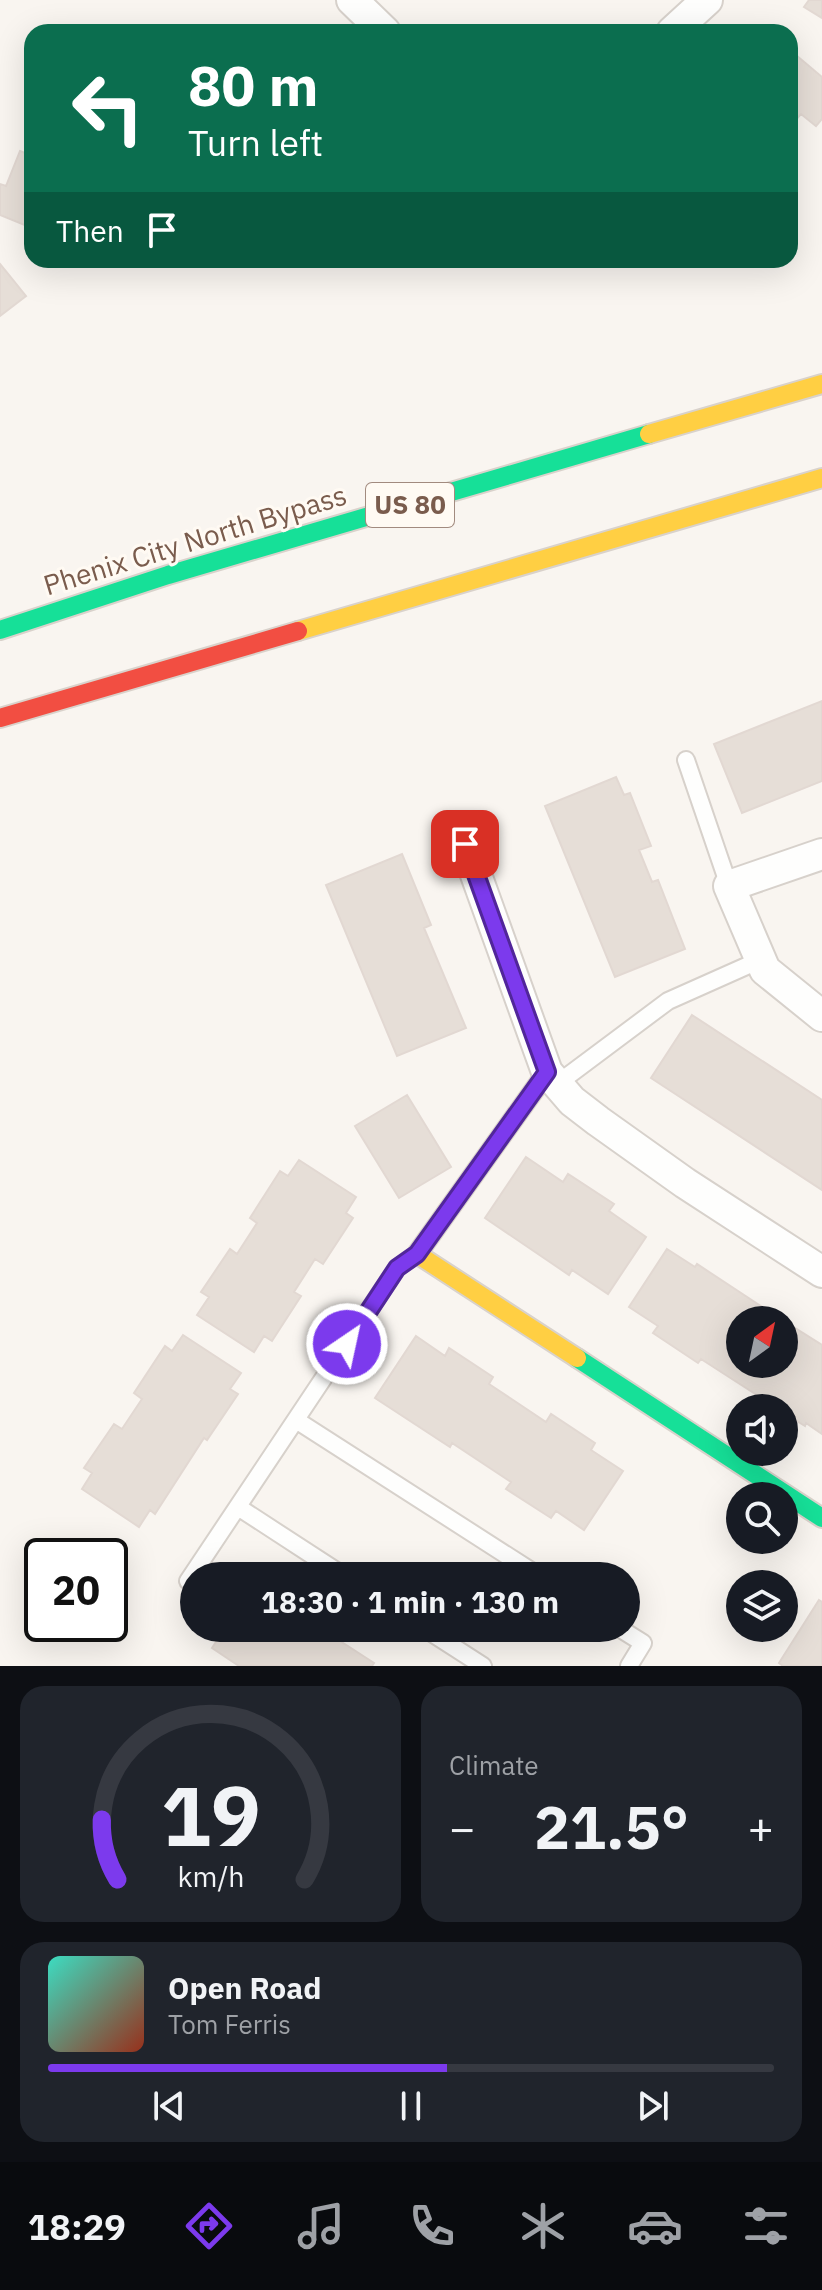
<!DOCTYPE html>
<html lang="en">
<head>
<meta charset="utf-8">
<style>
	body { margin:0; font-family:"IBM Plex Sans",sans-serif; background:#20242c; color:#f1f3f6; height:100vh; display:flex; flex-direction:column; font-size:30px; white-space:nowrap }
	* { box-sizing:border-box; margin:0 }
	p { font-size:26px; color:#9ea1a6 }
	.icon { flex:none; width:44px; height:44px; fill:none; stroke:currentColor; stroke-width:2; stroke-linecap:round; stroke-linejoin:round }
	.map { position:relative; height:1666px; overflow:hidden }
	.details { display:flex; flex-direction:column; gap:20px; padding:20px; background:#0d0f14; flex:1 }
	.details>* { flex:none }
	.top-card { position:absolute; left:24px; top:24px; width:774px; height:244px; border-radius:24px; box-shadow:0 8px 32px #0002; background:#0b6e4f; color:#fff; overflow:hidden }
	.needle { width:52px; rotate:33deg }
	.buttons { position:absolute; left:726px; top:1306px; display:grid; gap:16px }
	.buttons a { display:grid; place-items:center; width:72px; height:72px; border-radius:50%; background:#171b24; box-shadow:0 8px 32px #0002; font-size:40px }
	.speed { position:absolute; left:24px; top:1538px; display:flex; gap:16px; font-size:40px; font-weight:700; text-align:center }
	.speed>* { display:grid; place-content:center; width:104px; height:104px; border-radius:50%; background:#171b24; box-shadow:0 8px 32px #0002; line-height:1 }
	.speed .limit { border:4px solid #111; border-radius:12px; background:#fff; color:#111 }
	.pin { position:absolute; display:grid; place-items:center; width:68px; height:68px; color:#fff; margin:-34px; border-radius:16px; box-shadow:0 4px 12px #0006 }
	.me { position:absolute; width:88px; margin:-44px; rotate:34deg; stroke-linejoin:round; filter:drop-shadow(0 0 6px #0008) }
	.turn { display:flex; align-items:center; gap:28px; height:168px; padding:0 32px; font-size:36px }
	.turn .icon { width:104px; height:104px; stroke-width:2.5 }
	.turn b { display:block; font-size:56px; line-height:68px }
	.then { display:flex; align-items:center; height:76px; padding:0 32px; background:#0003; gap:16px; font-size:30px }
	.big { font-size:60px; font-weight:800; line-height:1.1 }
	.details .widget { flex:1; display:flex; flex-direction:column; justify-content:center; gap:12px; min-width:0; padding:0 28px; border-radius:24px; background:#20242c }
	.details .dial { align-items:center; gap:0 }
	.dial svg { height:208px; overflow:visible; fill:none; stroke:#363941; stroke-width:7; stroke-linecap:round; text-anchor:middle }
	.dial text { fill:#f1f3f6; stroke:none }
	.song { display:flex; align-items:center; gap:24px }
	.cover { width:96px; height:96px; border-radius:12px; background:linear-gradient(135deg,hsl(170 70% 55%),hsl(10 70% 35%)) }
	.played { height:8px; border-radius:4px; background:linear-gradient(90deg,#7c3aed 55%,#363941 55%) }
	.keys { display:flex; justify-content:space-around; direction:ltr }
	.heat { display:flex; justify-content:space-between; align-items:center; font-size:44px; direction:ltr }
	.details .tiles { flex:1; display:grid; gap:20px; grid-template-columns:1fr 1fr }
	.widget:last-child { grid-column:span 2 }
	.trip { position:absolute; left:180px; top:1562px; width:460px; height:80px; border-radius:40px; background:#171b24; box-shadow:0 8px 32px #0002; font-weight:800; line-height:80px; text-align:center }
	.tab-bar { display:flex; height:128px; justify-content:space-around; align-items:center; background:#090b0e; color:#9ea1a6 }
	.tab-bar .icon { width:56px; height:56px }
	.tab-bar .active { color:#7c3aed }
	.tab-bar b { font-size:36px; color:#f1f3f6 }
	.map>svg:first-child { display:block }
	.building { fill:#e6ded7; stroke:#e2d8d2; stroke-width:2 }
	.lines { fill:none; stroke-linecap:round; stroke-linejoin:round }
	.lane-casing { stroke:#d7d1cb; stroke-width:20 }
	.street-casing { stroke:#d7d1cb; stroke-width:34 }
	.fast-casing { stroke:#d9d2cb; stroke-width:22 }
	.slow-casing { stroke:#d9d2cb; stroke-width:22 }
	.jam-casing { stroke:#d9d2cb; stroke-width:22 }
	.lane { stroke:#fefefd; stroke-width:16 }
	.street { stroke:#fefefd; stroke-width:30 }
	.fast { stroke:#16e098; stroke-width:18 }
	.slow { stroke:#ffcf43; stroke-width:18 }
	.jam { stroke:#f24e42; stroke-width:18 }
	.route-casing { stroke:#51269a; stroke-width:20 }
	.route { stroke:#7c3aed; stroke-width:14 }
	.labels { text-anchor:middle; stroke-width:6; stroke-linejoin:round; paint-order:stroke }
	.shield { fill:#fffaf3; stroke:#a28b7f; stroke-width:2 }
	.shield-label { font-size:26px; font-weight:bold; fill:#7a5c4d }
	.street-label { font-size:28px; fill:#7a5c4d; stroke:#fffaf3 }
</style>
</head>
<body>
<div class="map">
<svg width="822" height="1666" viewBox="0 0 822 1666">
	<rect width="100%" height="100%" fill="#f9f5f0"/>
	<!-- building -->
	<path class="building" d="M809 0H822V18L804 7Z
		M790 50 822 77V119L816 126 801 114 792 124 790 122Z
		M20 151 32 156V228L0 215V184L6 186Z
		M0 264 26 296 0 316Z
		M822 701V781L742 813 714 744Z
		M616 777 624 795 630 793 651 846 639 850 652 882 658 880 685 949 615 977 545 806Z
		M402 854 431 925 424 928 466 1028 397 1056 326 885Z
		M692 1015 822 1100V1190L651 1078Z
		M407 1095 451 1167 399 1198 355 1126Z
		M526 1157 563 1182 568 1174 614 1204 609 1211 646 1237 608 1294 572 1270 569 1275 485 1218Z
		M299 1160 356 1197 346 1213 353 1218 323 1264 315 1259 294 1292 301 1296 272 1341 264 1336 254 1352 197 1315 209 1297 201 1292 230 1249 237 1254 257 1223 250 1218 280 1171 288 1176Z
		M667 1249 695 1267 697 1264 782 1320H740V1364H784V1321L822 1345V1434L806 1423 805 1426 784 1413V1408H777L701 1359 698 1363 653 1333 658 1326 629 1307Z
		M183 1335 241 1373 230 1389 238 1394 207 1440 204 1438 155 1514 150 1510 139 1527 82 1489 92 1473 84 1468 114 1424 122 1429 142 1399 134 1393 165 1346 172 1351Z
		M416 1336 445 1356 449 1348 493 1377 489 1384 546 1422 551 1414 595 1443 591 1450 623 1471 584 1530 556 1511 551 1518 506 1489 511 1482 452 1443 450 1447 375 1398Z
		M819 1600 822 1602V1666H783L779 1663Z
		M225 1628H320L374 1663 372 1666H239L212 1648Z"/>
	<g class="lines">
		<defs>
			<path id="lane" d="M686 760 729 886
				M557 1084 668 1001 760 960
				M296 1420 539 1576
				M238 1507 344 1576
				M188 1581 397 1268 415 1255
				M424 1628 483 1666
				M619 1628 643 1643 629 1666"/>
			<path id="street" d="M352 0 385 32
				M672 32 707 0
				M465 844 547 1072 572 1101 598 1121 685 1183 822 1272
				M822 854 729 886 765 970 822 1016"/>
			<path id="fast" d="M0 630 168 575 649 434
				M577 1358 822 1518"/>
			<path id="slow" d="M649 434 822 384
				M298 631 822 478
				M547 1072 417 1254 577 1358"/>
			<path id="jam" d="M0 718 298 631"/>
		</defs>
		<!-- lane casing -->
		<use href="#lane" class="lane-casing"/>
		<!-- street casing -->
		<use href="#street" class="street-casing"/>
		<!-- fast casing -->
		<use href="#fast" class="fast-casing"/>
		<!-- slow casing -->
		<use href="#slow" class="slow-casing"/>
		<!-- jam casing -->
		<use href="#jam" class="jam-casing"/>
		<!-- lane -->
		<use href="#lane" class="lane"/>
		<!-- street -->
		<use href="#street" class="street"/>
		<!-- fast -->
		<use href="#fast" class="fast"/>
		<!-- slow -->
		<use href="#slow" class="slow"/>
		<!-- jam -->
		<use href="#jam" class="jam"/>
	</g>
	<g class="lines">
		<defs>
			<path id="route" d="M347 1344 397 1268 417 1254 547 1072 465 844"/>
		</defs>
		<!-- route casing -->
		<use href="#route" class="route-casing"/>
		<!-- route -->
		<use href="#route" class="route"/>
	</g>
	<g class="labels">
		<!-- shield labels -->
		<rect class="shield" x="366" y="483" width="88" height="44" rx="6"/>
		<g class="shield-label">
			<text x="410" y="514">US 80</text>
		</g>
		<!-- street labels -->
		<g class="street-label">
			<text transform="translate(195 540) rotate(-17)" y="10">Phenix City North Bypass</text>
		</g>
	</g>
</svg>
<div class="buttons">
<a><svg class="needle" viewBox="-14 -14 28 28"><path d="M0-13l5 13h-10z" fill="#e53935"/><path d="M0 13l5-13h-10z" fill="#9ea1a6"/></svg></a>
<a><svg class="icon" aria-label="sound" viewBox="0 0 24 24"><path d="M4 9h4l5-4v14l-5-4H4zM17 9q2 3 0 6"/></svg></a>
<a><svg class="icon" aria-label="search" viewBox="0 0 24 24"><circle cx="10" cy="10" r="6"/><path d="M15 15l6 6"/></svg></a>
<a><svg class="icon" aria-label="layers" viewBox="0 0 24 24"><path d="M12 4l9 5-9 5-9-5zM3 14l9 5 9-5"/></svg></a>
</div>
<div class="speed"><div class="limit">20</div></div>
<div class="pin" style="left:465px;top:844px;background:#d93025"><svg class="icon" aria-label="arrive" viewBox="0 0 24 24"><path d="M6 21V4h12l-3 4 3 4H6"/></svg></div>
<svg class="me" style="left:347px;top:1344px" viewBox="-20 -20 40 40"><circle r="17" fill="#7c3aed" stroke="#fff" stroke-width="3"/><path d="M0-11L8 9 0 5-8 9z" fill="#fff"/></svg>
<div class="trip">18:30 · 1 min · 130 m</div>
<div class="top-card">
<div class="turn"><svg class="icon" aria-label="left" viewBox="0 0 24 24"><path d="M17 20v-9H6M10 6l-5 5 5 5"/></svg><div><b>80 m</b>Turn left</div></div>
<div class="then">Then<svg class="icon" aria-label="arrive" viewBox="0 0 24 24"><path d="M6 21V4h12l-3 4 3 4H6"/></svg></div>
</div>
</div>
<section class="details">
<div class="tiles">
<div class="widget dial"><svg viewBox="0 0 100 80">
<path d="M14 69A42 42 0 1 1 86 69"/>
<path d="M14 69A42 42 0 0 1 8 46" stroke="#7c3aed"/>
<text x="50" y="56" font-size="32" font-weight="700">19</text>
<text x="50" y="72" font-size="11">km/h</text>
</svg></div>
<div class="widget"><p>Climate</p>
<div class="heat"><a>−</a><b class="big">21.5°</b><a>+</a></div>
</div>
<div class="widget">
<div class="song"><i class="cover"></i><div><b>Open Road</b><p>Tom Ferris</p></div></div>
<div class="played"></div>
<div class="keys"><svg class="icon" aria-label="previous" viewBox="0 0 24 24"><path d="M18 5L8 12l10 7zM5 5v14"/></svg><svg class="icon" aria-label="pause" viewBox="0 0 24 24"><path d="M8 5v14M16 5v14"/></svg><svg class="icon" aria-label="next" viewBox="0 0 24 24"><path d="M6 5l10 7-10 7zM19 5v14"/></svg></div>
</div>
</div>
</section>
<nav class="tab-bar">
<b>18:29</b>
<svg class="icon active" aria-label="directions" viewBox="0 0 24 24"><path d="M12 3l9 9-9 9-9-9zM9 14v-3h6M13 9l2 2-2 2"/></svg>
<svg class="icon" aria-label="music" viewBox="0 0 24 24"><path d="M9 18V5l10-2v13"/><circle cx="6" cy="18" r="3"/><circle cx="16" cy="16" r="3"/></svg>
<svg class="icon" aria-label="phone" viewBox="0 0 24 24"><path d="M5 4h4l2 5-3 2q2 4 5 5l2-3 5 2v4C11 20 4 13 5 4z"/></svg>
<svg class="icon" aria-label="climate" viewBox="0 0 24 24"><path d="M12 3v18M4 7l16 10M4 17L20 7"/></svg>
<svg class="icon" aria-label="car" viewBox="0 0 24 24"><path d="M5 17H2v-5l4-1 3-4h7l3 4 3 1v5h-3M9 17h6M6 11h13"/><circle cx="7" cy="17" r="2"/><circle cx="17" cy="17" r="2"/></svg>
<svg class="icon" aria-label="filters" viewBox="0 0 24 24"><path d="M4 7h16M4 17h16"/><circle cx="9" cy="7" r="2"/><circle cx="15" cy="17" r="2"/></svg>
</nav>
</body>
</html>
